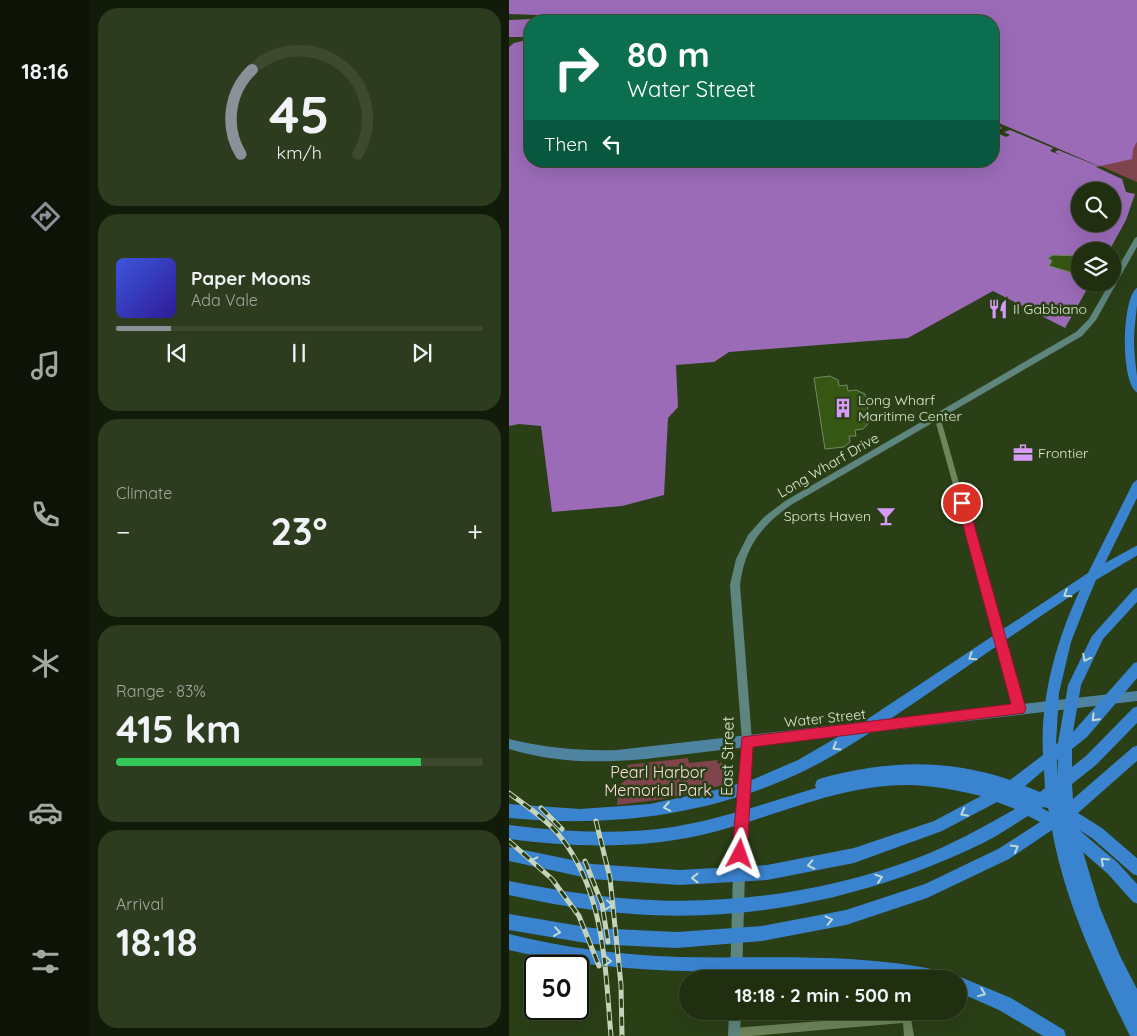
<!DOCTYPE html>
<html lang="en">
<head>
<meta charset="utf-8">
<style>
	body { margin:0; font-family:Quicksand,sans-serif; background:#2d3b1e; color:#f1f3f6; height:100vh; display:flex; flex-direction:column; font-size:19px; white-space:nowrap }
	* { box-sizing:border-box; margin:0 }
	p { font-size:16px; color:#a2a99f }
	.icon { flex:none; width:28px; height:28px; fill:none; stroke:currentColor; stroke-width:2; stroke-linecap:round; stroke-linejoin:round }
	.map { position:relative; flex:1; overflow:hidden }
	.panel { display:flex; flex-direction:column; gap:8px; padding:8px; background:#121a09; width:419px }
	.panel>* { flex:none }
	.guide { position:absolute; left:15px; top:15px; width:475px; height:152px; border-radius:20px; box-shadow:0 5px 20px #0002,0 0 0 1px #3d4a30; background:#0b6e4f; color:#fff; overflow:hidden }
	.fabs { position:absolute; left:562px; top:182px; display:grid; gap:10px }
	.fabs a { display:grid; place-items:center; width:50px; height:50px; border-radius:50%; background:#202f10; box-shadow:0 5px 20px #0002,0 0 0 1px #3d4a30; font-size:25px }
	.speed { position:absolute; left:15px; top:955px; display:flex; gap:10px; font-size:25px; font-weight:700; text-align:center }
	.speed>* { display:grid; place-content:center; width:65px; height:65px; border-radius:50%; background:#202f10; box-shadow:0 5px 20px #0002,0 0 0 1px #3d4a30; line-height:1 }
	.speed .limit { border:2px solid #111; border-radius:8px; background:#fff; color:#111 }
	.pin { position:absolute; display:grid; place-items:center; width:42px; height:42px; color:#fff; margin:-21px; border:2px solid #fff; border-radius:50%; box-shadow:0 1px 5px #0007 }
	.me { position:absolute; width:55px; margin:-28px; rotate:4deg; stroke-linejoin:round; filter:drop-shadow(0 0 4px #0008) }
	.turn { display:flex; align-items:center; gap:18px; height:105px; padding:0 20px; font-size:22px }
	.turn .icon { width:65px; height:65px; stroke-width:2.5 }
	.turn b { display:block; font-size:35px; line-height:42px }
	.then { display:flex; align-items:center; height:48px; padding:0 20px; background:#0003; gap:10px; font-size:19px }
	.big { font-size:38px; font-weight:700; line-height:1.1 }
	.panel .tile { flex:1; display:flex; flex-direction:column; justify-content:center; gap:8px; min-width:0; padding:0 18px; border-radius:20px; background:#2d3b1e }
	.panel .dial { align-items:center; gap:0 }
	.dial svg { height:130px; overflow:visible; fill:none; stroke:#3d4a30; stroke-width:7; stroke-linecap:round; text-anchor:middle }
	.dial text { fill:#f1f3f6; stroke:none }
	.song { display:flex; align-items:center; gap:15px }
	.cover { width:60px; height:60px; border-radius:8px; background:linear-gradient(135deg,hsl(230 70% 55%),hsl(250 70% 35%)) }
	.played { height:5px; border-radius:2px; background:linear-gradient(90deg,#8c9099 15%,#3d4a30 15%) }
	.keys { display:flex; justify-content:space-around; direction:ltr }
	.heat { display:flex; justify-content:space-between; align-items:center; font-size:28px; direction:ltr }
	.charge { height:8px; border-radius:4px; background:linear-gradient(90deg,#34c759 83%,#3d4a30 0) }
	.trip { position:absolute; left:170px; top:970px; width:288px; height:50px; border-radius:25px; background:#202f10; box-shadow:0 5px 20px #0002,0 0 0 1px #3d4a30; font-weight:700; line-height:50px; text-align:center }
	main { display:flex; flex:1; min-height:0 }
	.dock { display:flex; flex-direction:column; width:90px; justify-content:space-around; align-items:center; background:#0d1306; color:#a2a99f }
	.dock .icon { width:35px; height:35px }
	.dock .on { color:#8c9099 }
	.dock b { font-size:22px; color:#f1f3f6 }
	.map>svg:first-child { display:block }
	.green { fill:#80444d }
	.water { fill:#9b6bb8; fill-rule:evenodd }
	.pier { fill:#2a3f16 }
	.building { fill:#365613; stroke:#738b5f }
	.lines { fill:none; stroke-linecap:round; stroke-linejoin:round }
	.street { fill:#6e865b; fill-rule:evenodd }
	.secondary { fill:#5e857e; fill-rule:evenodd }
	.primary { fill:#4f84a1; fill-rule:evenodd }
	.highway { fill:#3a83cf; fill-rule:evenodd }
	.rail-casing { stroke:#c4d3b9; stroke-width:5 }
	.rail { stroke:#2a3f16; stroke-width:3; stroke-dasharray:9; stroke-linecap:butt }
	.oneway { stroke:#c3dad1 }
	.route { fill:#e11d48; stroke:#92132f }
	.labels { text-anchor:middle; stroke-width:5; stroke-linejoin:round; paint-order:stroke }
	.poi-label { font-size:14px; fill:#dbe9d1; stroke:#2a3f16; text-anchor:start }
	.street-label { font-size:14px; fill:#dbe9d1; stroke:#2a3f16 }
	.near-street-label { font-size:16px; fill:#dbe9d1; stroke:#2a3f16 }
	.near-park-label { font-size:16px; fill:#f8dcde; stroke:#2a3f16 }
</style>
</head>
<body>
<main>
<nav class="dock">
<b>18:16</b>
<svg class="icon on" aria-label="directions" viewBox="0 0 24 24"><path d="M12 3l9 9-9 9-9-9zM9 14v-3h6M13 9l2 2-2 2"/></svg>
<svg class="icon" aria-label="music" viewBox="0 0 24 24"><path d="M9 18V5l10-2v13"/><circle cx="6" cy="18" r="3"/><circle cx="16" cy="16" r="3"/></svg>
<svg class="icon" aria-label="phone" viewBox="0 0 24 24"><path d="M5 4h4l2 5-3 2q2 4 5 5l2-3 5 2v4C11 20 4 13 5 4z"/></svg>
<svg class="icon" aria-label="climate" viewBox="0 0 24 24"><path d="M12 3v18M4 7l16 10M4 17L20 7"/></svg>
<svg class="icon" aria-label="car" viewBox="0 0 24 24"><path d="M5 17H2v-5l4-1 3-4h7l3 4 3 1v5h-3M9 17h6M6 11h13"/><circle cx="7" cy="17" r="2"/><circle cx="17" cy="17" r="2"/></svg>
<svg class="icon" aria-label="filters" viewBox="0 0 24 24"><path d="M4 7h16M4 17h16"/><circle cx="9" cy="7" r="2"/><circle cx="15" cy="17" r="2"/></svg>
</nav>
<section class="panel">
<div class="tile dial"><svg viewBox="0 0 100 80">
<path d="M14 69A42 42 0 1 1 86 69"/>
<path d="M14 69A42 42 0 0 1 21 17" stroke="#8c9099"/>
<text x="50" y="56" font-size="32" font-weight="700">45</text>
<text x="50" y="72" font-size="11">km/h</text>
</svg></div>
<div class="tile">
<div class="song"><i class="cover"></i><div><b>Paper Moons</b><p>Ada Vale</p></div></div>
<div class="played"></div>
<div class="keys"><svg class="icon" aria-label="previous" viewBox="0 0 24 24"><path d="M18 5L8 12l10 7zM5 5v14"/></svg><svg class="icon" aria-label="pause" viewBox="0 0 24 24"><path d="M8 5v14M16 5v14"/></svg><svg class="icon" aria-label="next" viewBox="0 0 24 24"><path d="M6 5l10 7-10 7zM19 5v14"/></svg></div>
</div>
<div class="tile"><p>Climate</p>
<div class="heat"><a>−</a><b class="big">23°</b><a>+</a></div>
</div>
<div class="tile"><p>Range · 83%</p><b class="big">415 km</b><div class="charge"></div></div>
<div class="tile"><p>Arrival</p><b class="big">18:18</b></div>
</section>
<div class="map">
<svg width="629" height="1036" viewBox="0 0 629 1036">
	<rect width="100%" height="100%" fill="#2a3f16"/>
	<!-- green -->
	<path class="green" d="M628 142V182L589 165C604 165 621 155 628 142Z
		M179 758 180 763 209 760 208 763 211 764 212 762 219 769V784L155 799 108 805 110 786 123 774 118 765Z"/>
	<!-- water -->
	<path class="water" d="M0 0H628V142L624 149 623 159 587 167 613 179 617 192 626 194 617 220 600 251H571V284H581L556 328 484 291 399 338 220 352 205 362 167 365 169 407 159 418 155 495 113 506 43 512 32 426 10 424 0 426V47L5 43 17 40 14 37H0V20L24 19 28 15 0 14ZM21 21H484V161H21ZM571 191H604V224H571Z"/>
	<!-- pier -->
	<path class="pier" d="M490 123 601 171 606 173 549 150 546 152 551 155 541 151 544 148 501 130 495 132 501 135 497 137 484 131V128L489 130 493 128 488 125Z"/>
	<!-- building -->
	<path class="building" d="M544 255 571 256V275L540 266 543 261 539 258Z
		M321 376 329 380 330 386 338 385 339 391 347 390 356 394 361 422 354 429 346 430 347 436H340L341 442 335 447 316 449 305 378Z"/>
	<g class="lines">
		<!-- street -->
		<path class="street" d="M428 414 431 416 514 709 513 711 510 712 507 711 506 709 425 416Z
			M398 1014 401 1015 402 1018 405 1036H395L394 1023 242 1036H222L220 1033 222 1030 225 1028Z"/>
		<!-- secondary -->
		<path class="secondary" d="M629 236V245L587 320 573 336 282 505C251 527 236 547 231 585L243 741 236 873 233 979H221L224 873 233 741 221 585 227 559 239 535 255 517 276 501 567 332 580 319 600 284H604V276L626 238Z
			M220 1011H232L231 1036H219Z"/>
		<!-- primary -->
		<path class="primary" d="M629 691V701L136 759C86 763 48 763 0 749V739C36 748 71 751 108 750Z"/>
		<!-- highway -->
		<path class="highway" d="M629 287C629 306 625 324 625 342 625 359 629 376 629 393 611 385 612 296 629 287Z
			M629 479V496L596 563 629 545V555L587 580 578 601 562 642 550 693 547 744 549 743 559 685 583 636 625 589 629 587V601L594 639 572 685 564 732 625 663 629 662V677L578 737 563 749V767L577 756 624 708 629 706V722L587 765 563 784 564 799 624 747 629 745V760L569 813 593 828 629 859V876L624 874 583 838 570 830 609 863 629 885V904L624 902 599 874 574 852 591 908 611 956 629 991V1036H621C589 971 556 903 543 830L500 859 418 898 337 925 253 941 168 948 83 944 0 930V914L83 928 168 932 253 926 337 910 416 884 489 849 531 822 519 816C504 825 490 835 474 843 365 896 245 923 124 914 82 911 41 904 0 895V881C41 889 82 896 124 899 218 906 319 892 408 858 442 845 474 827 506 809L488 802 433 831 345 863 258 880 170 885 83 879 0 861V847L83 864 170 870 258 865 345 848 425 821 472 796C447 790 423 785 397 785 325 785 258 821 188 836 126 849 63 847 0 839V825C55 832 109 835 164 827 213 819 260 802 307 788L306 785 308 780 313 778C379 761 435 758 501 780L534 755C531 698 547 641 571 590 516 626 462 664 408 701 372 725 337 750 299 769 205 815 103 828 0 818V804L71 809 141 804 211 789 245 779 289 760 351 724 579 573 624 483ZM549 759V778L548 760ZM535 770 536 788 531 792 516 786ZM534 807 539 808 540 812 533 808Z
			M0 934C56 948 112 955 170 957 257 959 346 952 432 971L438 973 440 979C390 979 341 974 291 973 190 971 100 974 0 950Z
			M449 976 502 998 555 1030 557 1036H534L490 1010 449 992V979H443Z"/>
		<defs>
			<path id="rail" d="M0 793C17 806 36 818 50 835 96 891 96 968 102 1036
				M32 808 53 829
				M87 821 101 878 112 985 113 1036
				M0 841 43 879 70 916 90 966
				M76 861 93 904 99 942"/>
		</defs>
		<!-- rail casing -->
		<use href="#rail" class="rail-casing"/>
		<!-- rail -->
		<use href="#rail" class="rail"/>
	</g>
	<!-- one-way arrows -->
	<defs><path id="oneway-chevron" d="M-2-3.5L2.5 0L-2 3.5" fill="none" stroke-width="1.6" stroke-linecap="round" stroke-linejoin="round" transform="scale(1.25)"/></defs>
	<g class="oneway">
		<use href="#oneway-chevron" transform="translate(558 594) rotate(147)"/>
		<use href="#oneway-chevron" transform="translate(463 657) rotate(146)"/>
		<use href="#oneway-chevron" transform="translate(577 658) rotate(116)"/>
		<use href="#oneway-chevron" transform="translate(586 718) rotate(134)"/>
		<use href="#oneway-chevron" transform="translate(327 747) rotate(149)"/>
		<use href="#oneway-chevron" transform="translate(158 807) rotate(170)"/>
		<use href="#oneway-chevron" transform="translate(455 813) rotate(153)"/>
		<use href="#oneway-chevron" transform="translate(506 848) rotate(-30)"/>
		<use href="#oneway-chevron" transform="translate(25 861) rotate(-167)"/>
		<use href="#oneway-chevron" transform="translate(595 861) rotate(-137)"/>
		<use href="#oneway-chevron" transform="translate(302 865) rotate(168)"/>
		<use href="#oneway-chevron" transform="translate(186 878) rotate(180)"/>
		<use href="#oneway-chevron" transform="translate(370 878) rotate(-18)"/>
		<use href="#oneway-chevron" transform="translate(100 905) rotate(6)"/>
		<use href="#oneway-chevron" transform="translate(320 920) rotate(-13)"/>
		<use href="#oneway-chevron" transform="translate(48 932) rotate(8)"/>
		<use href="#oneway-chevron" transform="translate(99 961) rotate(5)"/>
		<use href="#oneway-chevron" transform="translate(473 993) rotate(22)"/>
	</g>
	<!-- route -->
	<path class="route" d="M453 499 459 503 517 709 515 713 244 747 238 854 236 859 231 861 226 859 223 854 233 737 502 704 448 503Z"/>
	<!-- icons -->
	<defs>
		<symbol id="restaurant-bare" viewBox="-9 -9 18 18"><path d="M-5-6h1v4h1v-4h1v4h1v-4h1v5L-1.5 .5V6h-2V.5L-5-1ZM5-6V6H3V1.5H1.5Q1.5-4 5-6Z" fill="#d69bfa" stroke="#2a3f16" stroke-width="2.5" paint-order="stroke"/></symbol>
		<symbol id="building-bare" viewBox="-9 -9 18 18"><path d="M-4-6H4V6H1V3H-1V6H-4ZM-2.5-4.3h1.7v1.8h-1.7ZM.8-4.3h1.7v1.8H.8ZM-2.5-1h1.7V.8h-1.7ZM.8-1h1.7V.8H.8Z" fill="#d69bfa" stroke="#2a3f16" stroke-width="2.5" paint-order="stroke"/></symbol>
		<symbol id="office-bare" viewBox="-9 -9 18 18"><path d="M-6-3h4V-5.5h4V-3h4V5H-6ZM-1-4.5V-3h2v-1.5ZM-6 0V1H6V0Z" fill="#d69bfa" stroke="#2a3f16" stroke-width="2.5" paint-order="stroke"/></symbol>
		<symbol id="bar-bare" viewBox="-9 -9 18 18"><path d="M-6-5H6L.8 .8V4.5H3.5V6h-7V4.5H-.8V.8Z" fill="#d69bfa" stroke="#2a3f16" stroke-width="2.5" paint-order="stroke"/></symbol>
	</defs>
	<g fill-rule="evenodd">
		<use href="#restaurant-bare" x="475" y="295" width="28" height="28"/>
		<use href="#building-bare" x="320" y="394" width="28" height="28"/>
		<use href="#office-bare" x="500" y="439" width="28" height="28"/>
		<use href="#bar-bare" x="363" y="502" width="28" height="28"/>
	</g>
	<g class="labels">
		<!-- poi labels -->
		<g class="poi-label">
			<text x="504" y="314">Il Gabbiano</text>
			<text x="349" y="405">Long Wharf<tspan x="349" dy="16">Maritime Center</tspan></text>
			<text x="529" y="458">Frontier</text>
			<text x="362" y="521" text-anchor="end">Sports Haven</text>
		</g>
		<!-- street labels -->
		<g class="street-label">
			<text transform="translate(319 465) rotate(-30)" y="5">Long Wharf Drive</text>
			<text transform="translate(316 718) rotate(-6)" y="5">Water Street</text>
		</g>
		<!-- near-street labels -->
		<g class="near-street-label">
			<text transform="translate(218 756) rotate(-89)" y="6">East Street</text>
		</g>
		<!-- near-park labels -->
		<g class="near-park-label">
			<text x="149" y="778">Pearl Harbor<tspan x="149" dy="18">Memorial Park</tspan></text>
		</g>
	</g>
</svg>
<div class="fabs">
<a><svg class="icon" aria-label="search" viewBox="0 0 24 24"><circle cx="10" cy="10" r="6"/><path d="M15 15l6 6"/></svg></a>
<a><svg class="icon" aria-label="layers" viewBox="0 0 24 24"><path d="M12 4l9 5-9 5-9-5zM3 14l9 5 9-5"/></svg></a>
</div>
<div class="speed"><div class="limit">50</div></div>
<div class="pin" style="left:453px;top:503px;background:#d93025"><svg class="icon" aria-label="arrive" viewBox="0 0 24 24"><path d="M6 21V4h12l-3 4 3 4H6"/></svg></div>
<svg class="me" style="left:231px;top:854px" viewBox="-20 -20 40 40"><path d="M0-17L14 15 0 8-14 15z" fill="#e11d48" stroke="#fff" stroke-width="4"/></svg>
<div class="trip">18:18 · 2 min · 500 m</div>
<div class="guide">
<div class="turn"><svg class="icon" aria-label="right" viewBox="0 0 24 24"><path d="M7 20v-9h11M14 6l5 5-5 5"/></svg><div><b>80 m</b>Water Street</div></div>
<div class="then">Then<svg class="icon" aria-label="left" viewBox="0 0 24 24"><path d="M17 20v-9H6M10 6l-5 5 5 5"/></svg></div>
</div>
</div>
</main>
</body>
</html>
